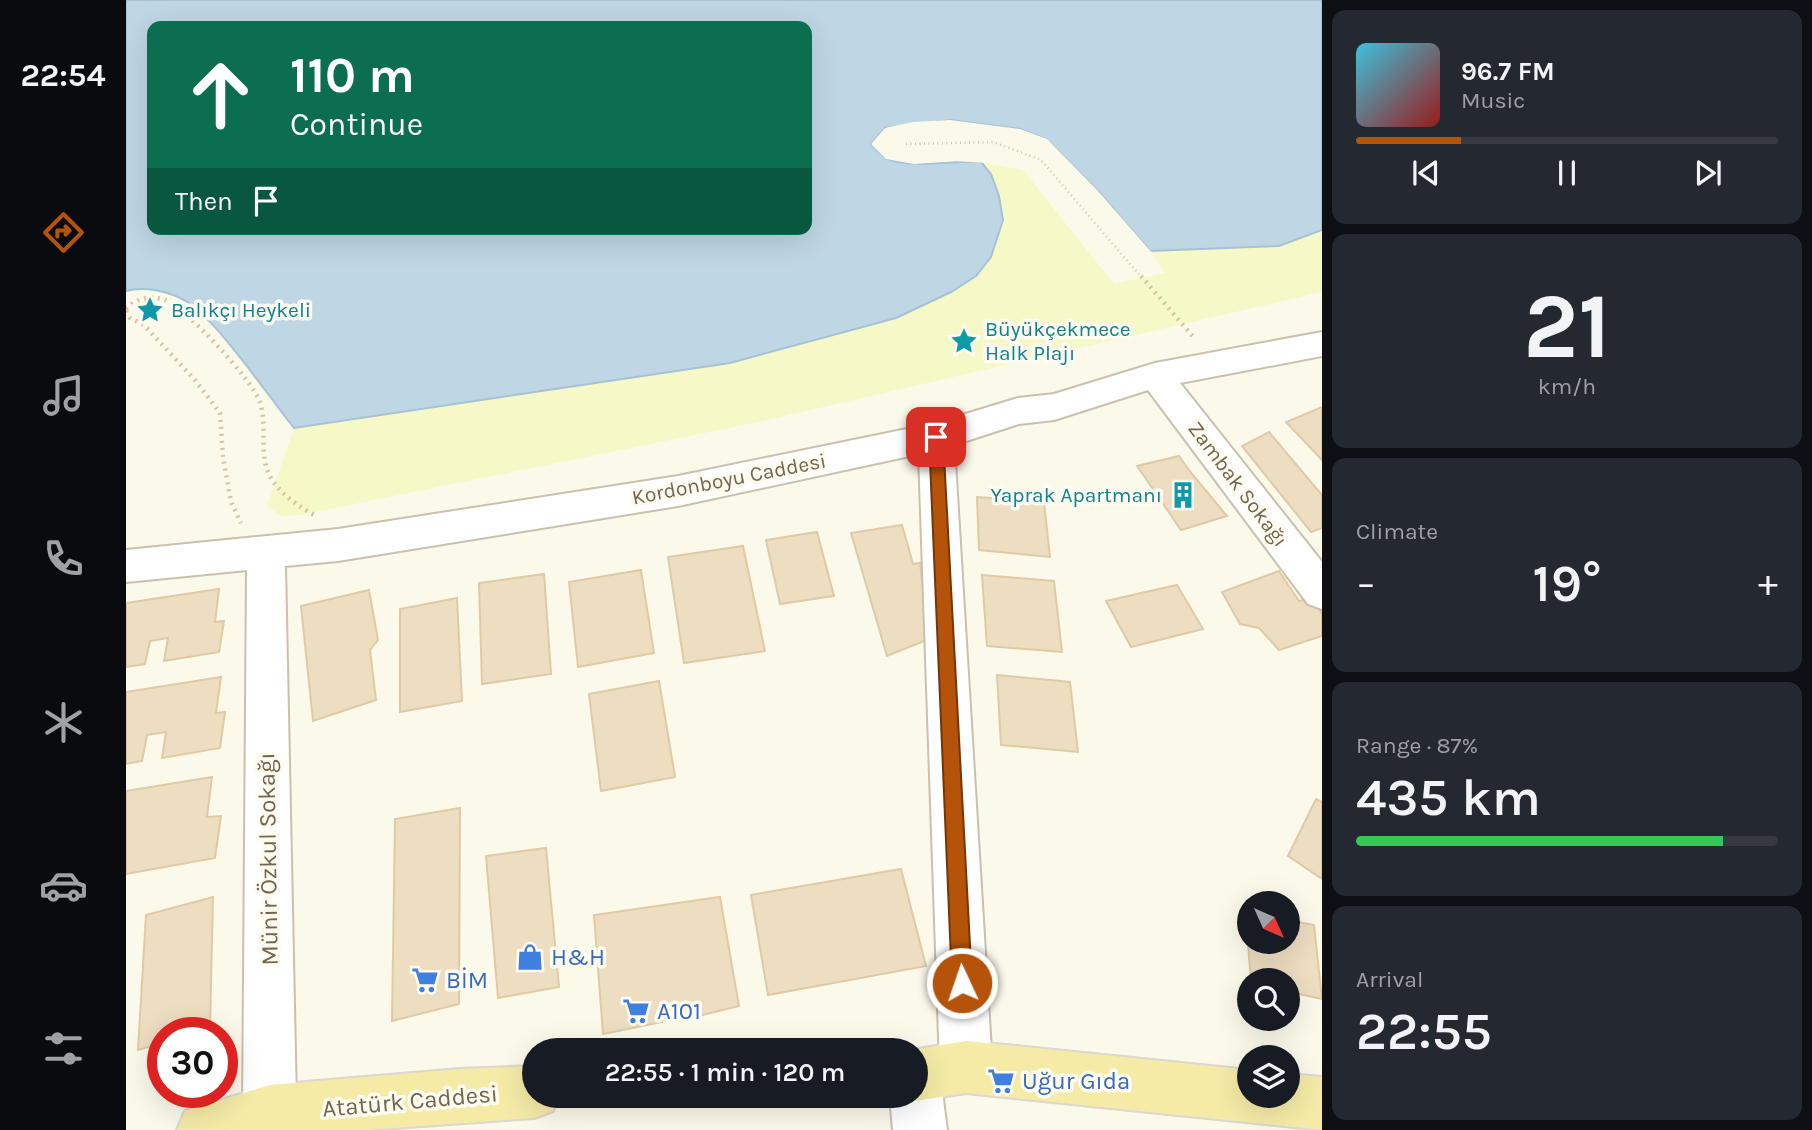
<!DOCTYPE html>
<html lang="en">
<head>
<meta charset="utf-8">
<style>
	body { margin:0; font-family:Karla,sans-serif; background:#242831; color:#f1f3f6; height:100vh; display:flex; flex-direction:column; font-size:26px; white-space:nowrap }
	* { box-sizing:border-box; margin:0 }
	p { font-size:23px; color:#9ea1a6 }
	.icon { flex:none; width:38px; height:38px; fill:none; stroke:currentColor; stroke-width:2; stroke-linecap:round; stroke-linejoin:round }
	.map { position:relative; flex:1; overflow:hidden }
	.drawer { display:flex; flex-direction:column; gap:10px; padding:10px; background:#0d0f14; width:490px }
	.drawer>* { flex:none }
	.banner { position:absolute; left:21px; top:21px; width:665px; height:214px; border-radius:14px; box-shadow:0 7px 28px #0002; background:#0b6e4f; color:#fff; overflow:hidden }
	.needle { width:46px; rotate:135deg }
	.tools { position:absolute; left:1111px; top:891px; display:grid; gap:14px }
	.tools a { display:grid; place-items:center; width:63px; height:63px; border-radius:50%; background:#171b24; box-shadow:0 7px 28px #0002; font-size:35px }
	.speed { position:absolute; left:21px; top:1017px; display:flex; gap:14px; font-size:35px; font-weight:700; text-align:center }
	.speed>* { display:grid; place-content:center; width:91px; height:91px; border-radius:50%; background:#171b24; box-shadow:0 7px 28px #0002; line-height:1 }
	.speed .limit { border:10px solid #d22; background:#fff; color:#111 }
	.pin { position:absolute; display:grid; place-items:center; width:60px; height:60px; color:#fff; margin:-30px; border-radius:14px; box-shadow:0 4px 10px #0006 }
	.me { position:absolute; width:77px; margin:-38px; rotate:357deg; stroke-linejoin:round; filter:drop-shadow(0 0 5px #0008) }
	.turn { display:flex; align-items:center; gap:24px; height:147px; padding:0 28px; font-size:32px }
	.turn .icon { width:91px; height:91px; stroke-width:2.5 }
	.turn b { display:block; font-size:49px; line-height:60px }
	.then { display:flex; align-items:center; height:66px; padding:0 28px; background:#0003; gap:14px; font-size:26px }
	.big { font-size:52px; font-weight:600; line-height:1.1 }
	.drawer .tile { flex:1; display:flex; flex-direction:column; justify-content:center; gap:10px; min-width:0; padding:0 24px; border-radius:14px; background:#242831 }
	.drawer .dial { align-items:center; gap:0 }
	.dial b { font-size:91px; line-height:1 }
	.song { display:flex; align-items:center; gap:21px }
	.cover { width:84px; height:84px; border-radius:10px; background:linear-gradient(135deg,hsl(190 70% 55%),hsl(0 70% 35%)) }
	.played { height:7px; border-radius:4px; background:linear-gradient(90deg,#b45309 25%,#363941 25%) }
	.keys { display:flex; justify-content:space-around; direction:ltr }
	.heat { display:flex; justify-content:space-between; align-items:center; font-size:38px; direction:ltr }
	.charge { height:10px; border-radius:5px; background:linear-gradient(90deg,#34c759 87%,#363941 0) }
	.trip { position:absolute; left:396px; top:1038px; width:406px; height:70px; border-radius:35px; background:#171b24; box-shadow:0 7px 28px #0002; font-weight:600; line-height:70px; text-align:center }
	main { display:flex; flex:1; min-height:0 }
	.tabs { display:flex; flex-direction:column; width:126px; justify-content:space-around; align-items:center; background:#090b0e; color:#9ea1a6 }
	.tabs .icon { width:49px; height:49px }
	.tabs .on { color:#b45309 }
	.tabs b { font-size:32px; color:#f1f3f6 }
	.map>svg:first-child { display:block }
	.sand { fill:#f7f8c7 }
	.water { fill:#bfd6e4; stroke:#a6c2d5; stroke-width:2; fill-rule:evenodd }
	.pier { fill:#fbf9ea }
	.building { fill:#edddc1; stroke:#e0caa5; stroke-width:2 }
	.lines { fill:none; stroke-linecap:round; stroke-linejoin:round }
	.minor-casing { stroke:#cac1ad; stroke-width:4 }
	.major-casing { stroke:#dbd7d1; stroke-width:4 }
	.path-far1 { stroke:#d4c3a6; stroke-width:2.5; stroke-dasharray:1 3.5; stroke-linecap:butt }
	.path { stroke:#d4c3a6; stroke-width:4.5; stroke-dasharray:2 5; stroke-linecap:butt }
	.minor { fill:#fff; fill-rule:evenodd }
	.major { fill:#f5eba7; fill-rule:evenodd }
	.route { fill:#b45309; stroke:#753606; stroke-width:2 }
	.labels { text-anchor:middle; stroke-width:7; stroke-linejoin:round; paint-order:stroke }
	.culture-label { font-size:21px; fill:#0d838f; stroke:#fefcf0; text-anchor:start }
	.street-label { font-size:21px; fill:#74654e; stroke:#fefcf0 }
	.near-street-label { font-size:24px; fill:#74654e; stroke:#fefcf0 }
	.near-shop-label { font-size:24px; fill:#366cbe; stroke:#fefcf0; text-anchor:start }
</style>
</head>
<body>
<main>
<nav class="tabs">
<b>22:54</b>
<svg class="icon on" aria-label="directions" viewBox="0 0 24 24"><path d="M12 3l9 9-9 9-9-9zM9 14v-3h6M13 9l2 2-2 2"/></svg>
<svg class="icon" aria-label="music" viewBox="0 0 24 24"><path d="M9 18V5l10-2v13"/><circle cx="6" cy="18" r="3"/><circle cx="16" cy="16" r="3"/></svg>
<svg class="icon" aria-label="phone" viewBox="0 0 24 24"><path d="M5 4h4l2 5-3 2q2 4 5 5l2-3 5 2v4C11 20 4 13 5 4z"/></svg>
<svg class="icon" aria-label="climate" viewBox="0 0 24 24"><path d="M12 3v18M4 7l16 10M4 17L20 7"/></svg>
<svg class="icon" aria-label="car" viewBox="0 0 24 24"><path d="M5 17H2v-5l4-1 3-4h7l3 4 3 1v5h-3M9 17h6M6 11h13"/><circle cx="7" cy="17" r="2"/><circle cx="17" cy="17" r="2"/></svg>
<svg class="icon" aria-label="filters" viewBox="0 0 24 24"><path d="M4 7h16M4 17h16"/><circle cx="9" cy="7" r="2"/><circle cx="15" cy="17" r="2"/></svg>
</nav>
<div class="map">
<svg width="1196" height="1130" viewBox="0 0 1196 1130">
	<rect width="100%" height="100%" fill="#fbf9ea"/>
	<!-- sand -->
	<path class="sand" d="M855 162 897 170 988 284 1039 273 1024 251 1153 246 1196 230V292L628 423 174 515 155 516 141 506 168 428 604 363 770 318 877 220C874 198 870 180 855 162Z"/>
	<!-- water -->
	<path class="water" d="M0 0H1196V230L1153 246 1024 251 972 191 920 139 894 129 824 120 759 128 745 144C750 149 756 156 762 159 787 169 827 160 855 162L865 174 873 196 877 220 865 257 850 276 825 292 770 318 604 363 168 428C142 396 90 318 58 300 41 291 19 286 0 291ZM26 26H681V229H26Z"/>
	<!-- pier -->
	<path class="pier" d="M824 120 894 129 921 139 972 191 1027 254 1022 253 969 193 919 142 893 132 823 124 788 126 761 131 750 144 762 155 789 160 829 157 856 159 860 163 829 161 788 164 760 159 745 144 759 128 787 122Z"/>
	<!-- building -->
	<path class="building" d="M1196 407V460L1160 422Z
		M1143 432 1196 495V528L1185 532 1116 446Z
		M1053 456 1066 474 1101 516 1055 530 1011 466Z
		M851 497 918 502 924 557 853 550Z
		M776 525 787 564 794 563 803 639 761 656 725 533Z
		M691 532 708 596 654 604 640 540Z
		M617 546 639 651 558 663 542 557Z
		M515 570 528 653 452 667 443 582Z
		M1153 571 1173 601 1186 599 1196 614V636L1153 650 1133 628 1114 624 1096 592Z
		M418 574 425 674 356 684 353 583Z
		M856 575 928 581 936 652 861 646Z
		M1051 585 1077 629 1005 647 980 601Z
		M93 589 89 622 98 621 93 652 38 661 42 638 24 641 19 664 0 667V603Z
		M243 590 252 640 244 650 250 700 187 721 175 606Z
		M331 598 336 701 274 712V609Z
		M871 675 944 682 952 752 875 745Z
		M95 677 90 713 99 712 94 748 36 758 40 732 21 735 16 761 0 764V692Z
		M533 681 549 777 475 791 463 694Z
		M86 777 81 817 95 816 89 858 0 874V791Z
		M1190 799 1196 802V879L1162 856Z
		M334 808 333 1004 266 1021 269 819Z
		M420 848 433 987 372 998 360 856Z
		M775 869 800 966 642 995 625 895Z
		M87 897 84 1028 70 1032H37V1043L12 1050 20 915Z
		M594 897 613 1006 552 1021 551 1007 534 1009 536 1022 477 1034 468 915Z
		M1119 911 1124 912V942H1162V920L1188 925 1196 999 1164 992 1166 1018H1162V980H1125Z"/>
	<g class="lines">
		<defs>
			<path id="minor" d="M1196 332V356L1054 383 1196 562V609L1182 604 1022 390 928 420 893 424 828 445 866 1067 858 1085 840 1093 822 1085 814 1067 793 454 552 506 212 561 159 566 170 1103 185 1130H125L117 1112 121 570 0 582V550L212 529 552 476 810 423 892 398 928 394 1029 363Z
				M789 1058 808 1065 815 1084 821 1130H767L764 1096H789Z"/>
			<path id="major" d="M840 1041 1124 1070V1096H1162V1074L1196 1077V1130L840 1093 789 1101 775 1096H789V1050H786Z
				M408 1066V1096H433L427 1111 408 1118 240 1130H51L59 1111 144 1085 334 1069Z"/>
		</defs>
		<!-- minor casing -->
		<use href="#minor" class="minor-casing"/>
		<!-- major casing -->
		<use href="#major" class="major-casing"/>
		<!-- path-far1 -->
		<path class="path-far1" d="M780 144 867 142 915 160 1016 278"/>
		<!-- path -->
		<path class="path" d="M1015 276 1069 339
			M0 309C11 298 24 295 39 300 59 307 125 379 133 400 143 425 131 455 145 478 155 495 174 507 190 516
			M0 311 4 318 18 325 69 380 94 413 97 457 105 502 115 523"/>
		<!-- minor -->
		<use href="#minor" class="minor"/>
		<!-- major -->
		<use href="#major" class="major"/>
	</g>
	<!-- route -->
	<path class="route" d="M810 432 817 437 846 983 843 991 836 994 829 991 826 983 803 437Z"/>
	<!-- icons -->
	<defs>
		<symbol id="sight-bare" viewBox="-9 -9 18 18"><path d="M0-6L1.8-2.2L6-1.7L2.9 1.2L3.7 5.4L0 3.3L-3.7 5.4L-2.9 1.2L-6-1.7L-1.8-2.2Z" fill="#0f9aa8" stroke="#fefcf0" stroke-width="2.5" paint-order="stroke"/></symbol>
		<symbol id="building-bare" viewBox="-9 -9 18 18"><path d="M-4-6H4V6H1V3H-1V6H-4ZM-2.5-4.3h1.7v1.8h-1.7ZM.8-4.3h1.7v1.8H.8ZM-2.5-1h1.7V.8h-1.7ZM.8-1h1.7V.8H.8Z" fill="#0f9aa8" stroke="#fefcf0" stroke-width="2.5" paint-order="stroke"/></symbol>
		<symbol id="shop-bare" viewBox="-9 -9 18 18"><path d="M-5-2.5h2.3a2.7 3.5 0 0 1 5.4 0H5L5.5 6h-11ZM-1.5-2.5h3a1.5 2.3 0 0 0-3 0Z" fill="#3f7fe0" stroke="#fefcf0" stroke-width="2.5" paint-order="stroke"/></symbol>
		<symbol id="supermarket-bare" viewBox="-9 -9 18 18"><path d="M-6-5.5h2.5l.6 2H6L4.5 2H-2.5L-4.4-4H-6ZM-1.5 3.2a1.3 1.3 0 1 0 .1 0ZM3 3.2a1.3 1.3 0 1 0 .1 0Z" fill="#3f7fe0" stroke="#fefcf0" stroke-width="2.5" paint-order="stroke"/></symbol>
	</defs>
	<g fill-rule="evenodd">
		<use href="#sight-bare" x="5" y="291" width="38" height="38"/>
		<use href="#sight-bare" x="819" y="322" width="38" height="38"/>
		<use href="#building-bare" x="1038" y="476" width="38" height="38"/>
		<use href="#shop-bare" x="385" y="938" width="38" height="38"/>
		<use href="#supermarket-bare" x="280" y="961" width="38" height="38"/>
		<use href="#supermarket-bare" x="491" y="992" width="38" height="38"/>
		<use href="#supermarket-bare" x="856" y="1062" width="38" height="38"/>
	</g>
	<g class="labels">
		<!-- culture labels -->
		<g class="culture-label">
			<text x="45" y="317">Balıkçı Heykeli</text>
			<text x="859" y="336">Büyükçekmece<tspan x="859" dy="24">Halk Plajı</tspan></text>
			<text x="1036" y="502" text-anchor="end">Yaprak Apartmanı</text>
		</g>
		<!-- street labels -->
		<g class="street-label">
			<text transform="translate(603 479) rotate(-11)" y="7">Kordonboyu Caddesi</text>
			<text transform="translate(1112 484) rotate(53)" y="7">Zambak Sokağı</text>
		</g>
		<!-- near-street labels -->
		<g class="near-street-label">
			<text transform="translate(142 859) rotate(-91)" y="8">Münir Özkul Sokağı</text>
			<text transform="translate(284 1101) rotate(-5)" y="8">Atatürk Caddesi</text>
		</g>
		<!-- near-shop labels -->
		<g class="near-shop-label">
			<text x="425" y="965">H&amp;H</text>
			<text x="320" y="988">BİM</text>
			<text x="531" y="1019">A101</text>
			<text x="896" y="1089">Uğur Gıda</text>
		</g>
	</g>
</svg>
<div class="tools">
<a><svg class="needle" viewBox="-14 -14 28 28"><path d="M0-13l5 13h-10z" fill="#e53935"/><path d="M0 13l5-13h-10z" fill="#9ea1a6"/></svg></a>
<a><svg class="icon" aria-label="search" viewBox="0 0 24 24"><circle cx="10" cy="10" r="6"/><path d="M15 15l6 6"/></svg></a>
<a><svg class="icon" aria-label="layers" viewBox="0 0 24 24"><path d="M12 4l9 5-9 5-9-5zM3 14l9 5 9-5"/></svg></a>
</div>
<div class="speed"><div class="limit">30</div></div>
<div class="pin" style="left:810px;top:437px;background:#d93025"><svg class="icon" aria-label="arrive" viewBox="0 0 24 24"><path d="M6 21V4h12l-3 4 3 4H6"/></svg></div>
<svg class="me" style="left:836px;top:983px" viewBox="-20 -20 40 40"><circle r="17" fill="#b45309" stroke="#fff" stroke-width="3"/><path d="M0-11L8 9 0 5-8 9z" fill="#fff"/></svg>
<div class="trip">22:55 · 1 min · 120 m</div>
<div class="banner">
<div class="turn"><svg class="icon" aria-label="ahead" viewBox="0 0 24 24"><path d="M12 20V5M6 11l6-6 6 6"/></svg><div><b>110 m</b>Continue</div></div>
<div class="then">Then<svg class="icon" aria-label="arrive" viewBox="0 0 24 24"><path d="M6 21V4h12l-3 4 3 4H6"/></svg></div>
</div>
</div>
<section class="drawer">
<div class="tile">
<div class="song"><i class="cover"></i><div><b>96.7 FM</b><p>Music</p></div></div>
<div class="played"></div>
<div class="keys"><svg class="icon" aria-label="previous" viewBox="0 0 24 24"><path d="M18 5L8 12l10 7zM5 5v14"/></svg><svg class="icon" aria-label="pause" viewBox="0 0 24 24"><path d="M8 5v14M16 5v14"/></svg><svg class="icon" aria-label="next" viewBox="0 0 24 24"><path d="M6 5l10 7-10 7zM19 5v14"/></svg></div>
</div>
<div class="tile dial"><b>21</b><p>km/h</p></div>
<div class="tile"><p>Climate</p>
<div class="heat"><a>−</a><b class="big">19°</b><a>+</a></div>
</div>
<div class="tile"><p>Range · 87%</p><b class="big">435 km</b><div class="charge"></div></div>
<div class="tile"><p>Arrival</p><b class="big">22:55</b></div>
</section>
</main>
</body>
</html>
